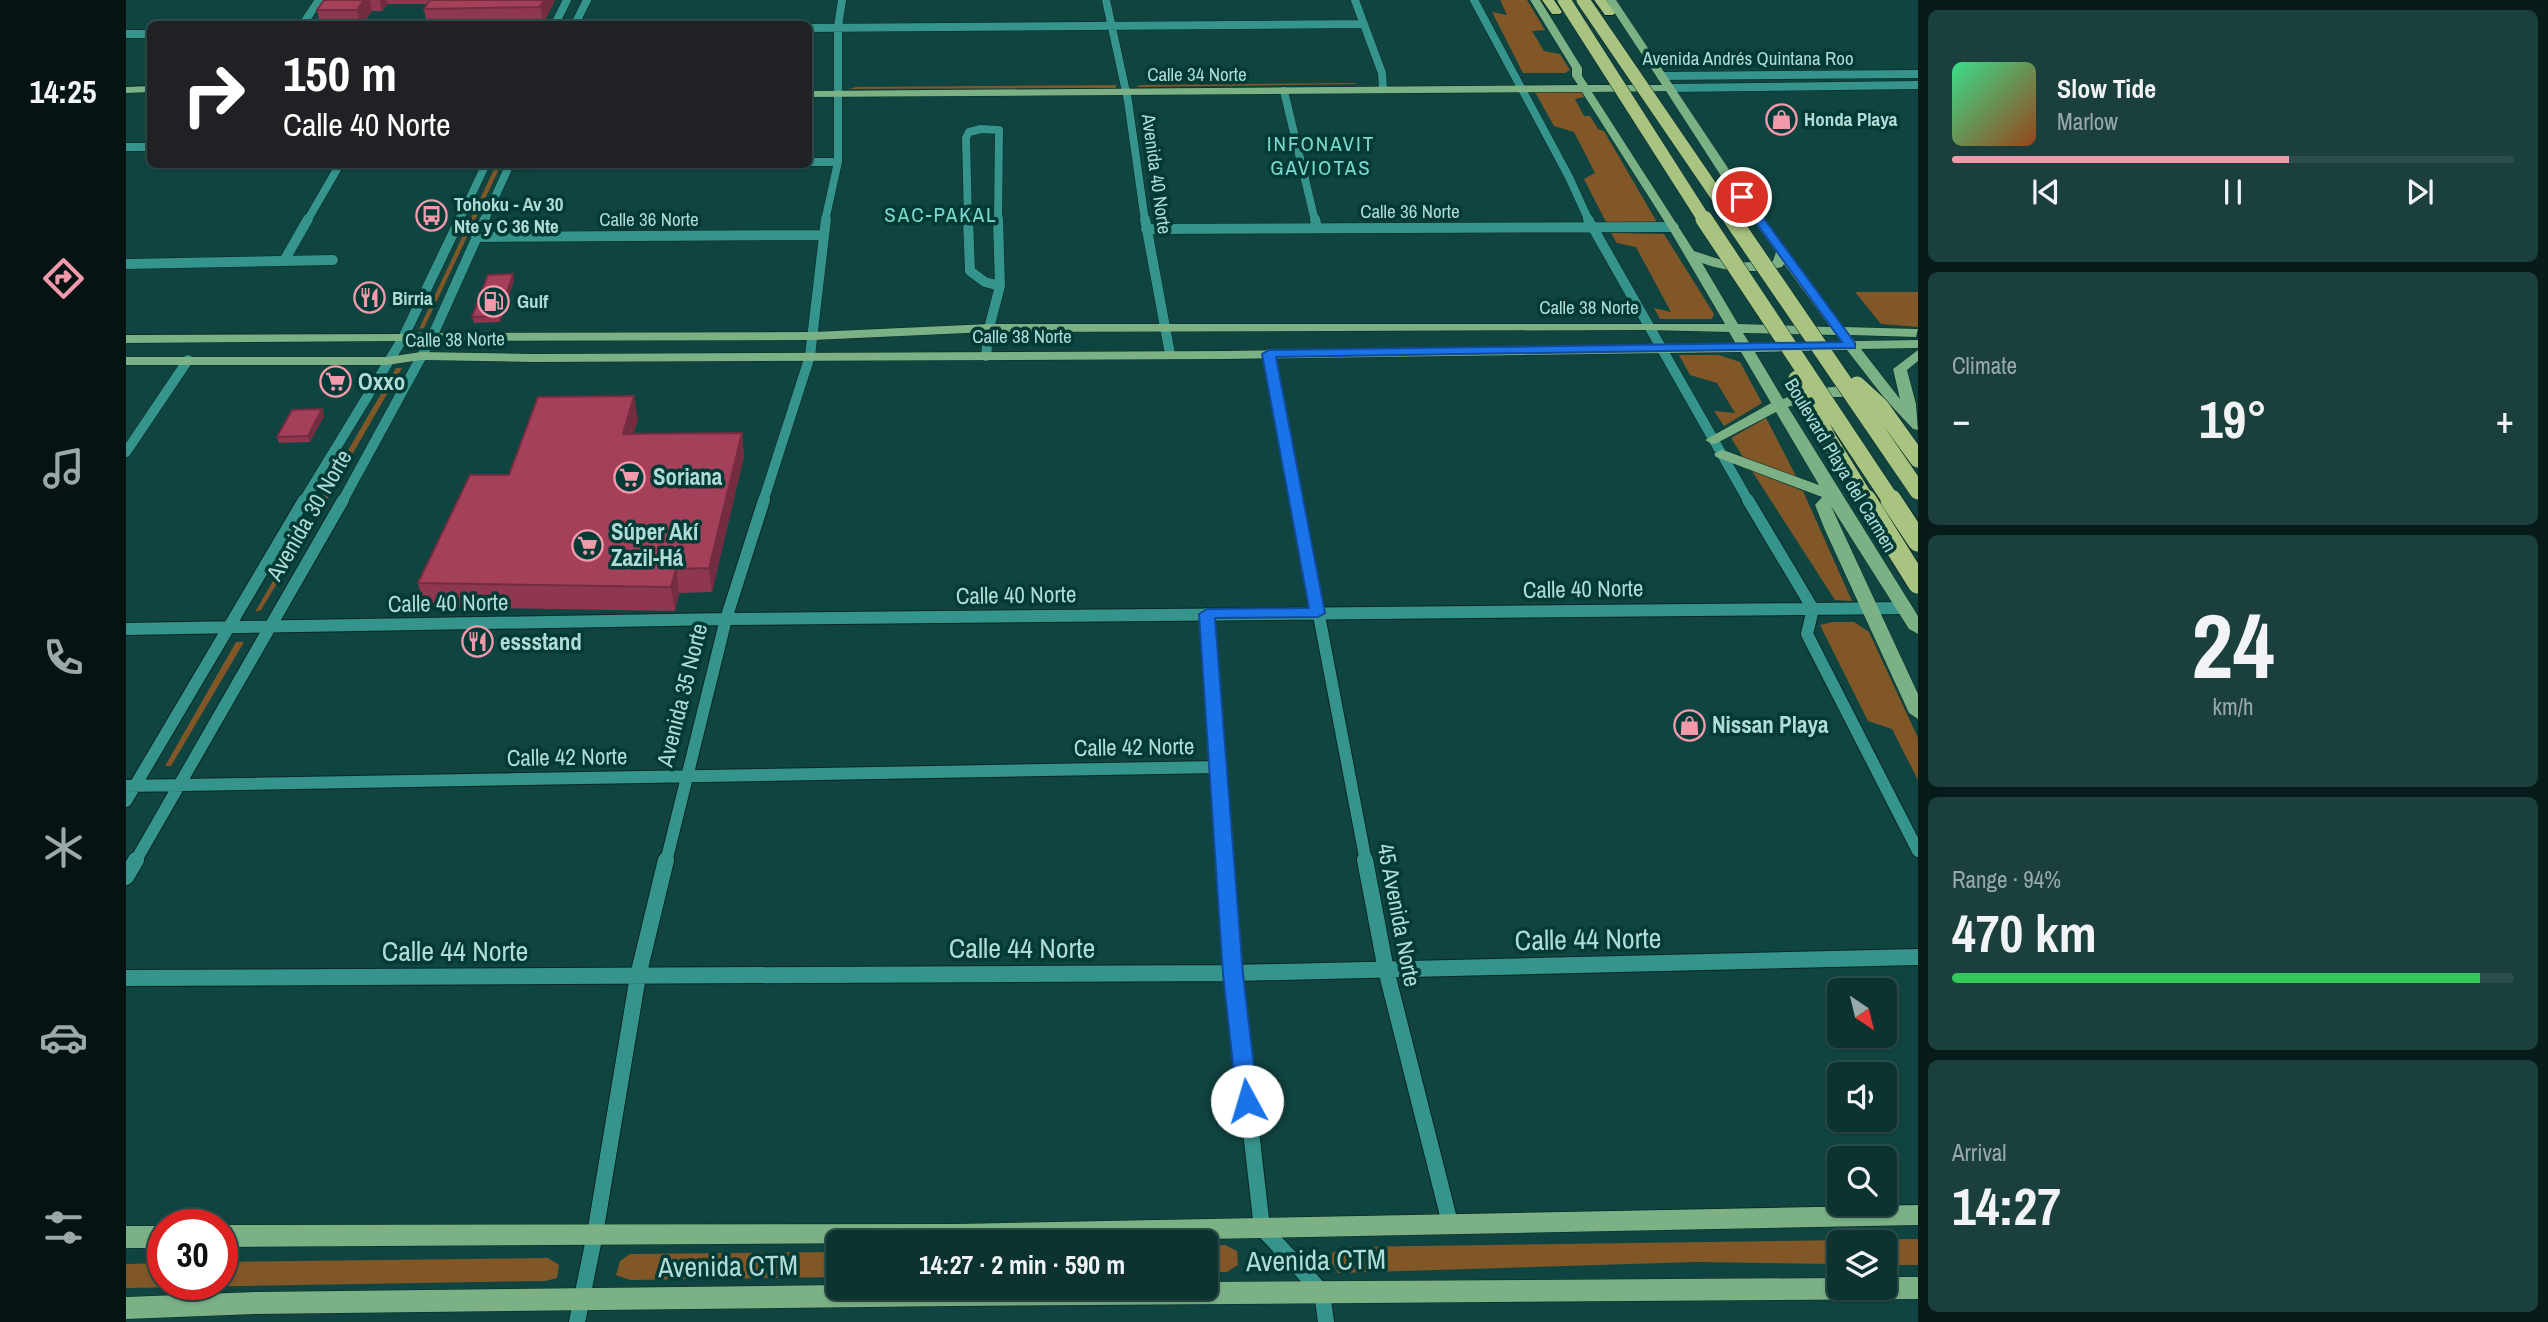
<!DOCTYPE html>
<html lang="en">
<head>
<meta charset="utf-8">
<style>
	body { margin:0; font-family:"Archivo Narrow",sans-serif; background:#1a3f3c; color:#f1f3f6; height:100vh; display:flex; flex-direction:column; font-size:26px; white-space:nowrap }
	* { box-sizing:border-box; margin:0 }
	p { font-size:23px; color:#9aaaab }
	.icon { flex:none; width:38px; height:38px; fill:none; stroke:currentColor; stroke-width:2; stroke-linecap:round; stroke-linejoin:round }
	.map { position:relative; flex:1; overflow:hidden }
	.drawer { display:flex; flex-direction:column; gap:10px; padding:10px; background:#071c1a; width:630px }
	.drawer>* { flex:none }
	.banner { position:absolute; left:21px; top:21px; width:665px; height:147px; border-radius:10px; box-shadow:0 2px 5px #0004,0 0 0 2px #2c4e4c; background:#202124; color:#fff; overflow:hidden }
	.needle { width:46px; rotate:145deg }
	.fabs { position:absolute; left:1701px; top:978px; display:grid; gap:14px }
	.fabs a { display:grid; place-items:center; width:70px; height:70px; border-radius:10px; background:#0c3330; box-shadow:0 2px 5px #0004,0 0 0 2px #2c4e4c; font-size:35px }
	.speed { position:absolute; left:21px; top:1209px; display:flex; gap:14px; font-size:35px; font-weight:700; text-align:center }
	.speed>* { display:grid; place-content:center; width:91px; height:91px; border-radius:50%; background:#0c3330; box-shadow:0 2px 5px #0004,0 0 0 2px #2c4e4c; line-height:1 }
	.speed .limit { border:10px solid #d22; background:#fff; color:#111 }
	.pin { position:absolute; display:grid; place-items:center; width:60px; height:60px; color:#fff; margin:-30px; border:4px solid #fff; border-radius:50%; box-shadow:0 2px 7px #0007 }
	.me { position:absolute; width:77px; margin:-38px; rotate:354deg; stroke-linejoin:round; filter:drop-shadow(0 0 5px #0008) }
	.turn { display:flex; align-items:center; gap:24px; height:147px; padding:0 21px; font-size:32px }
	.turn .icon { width:91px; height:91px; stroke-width:2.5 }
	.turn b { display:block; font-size:49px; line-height:60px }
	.big { font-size:52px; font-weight:700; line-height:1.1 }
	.drawer .tile { flex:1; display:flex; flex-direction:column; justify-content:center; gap:10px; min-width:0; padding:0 24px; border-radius:10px; background:#1a3f3c }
	.drawer .dial { align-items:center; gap:0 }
	.dial b { font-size:91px; line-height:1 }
	.song { display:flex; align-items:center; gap:21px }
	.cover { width:84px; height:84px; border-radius:10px; background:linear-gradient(135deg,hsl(150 70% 55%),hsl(20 70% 35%)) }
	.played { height:7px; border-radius:4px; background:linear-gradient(90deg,#f29aac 60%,#2c4e4c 60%) }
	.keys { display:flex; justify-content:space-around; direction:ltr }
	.heat { display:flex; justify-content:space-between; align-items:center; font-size:38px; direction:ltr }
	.charge { height:10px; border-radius:5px; background:linear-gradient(90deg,#34c759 94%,#2c4e4c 0) }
	.trip { position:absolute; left:700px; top:1230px; width:392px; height:70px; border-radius:10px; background:#0c3330; box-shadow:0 2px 5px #0004,0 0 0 2px #2c4e4c; font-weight:700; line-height:70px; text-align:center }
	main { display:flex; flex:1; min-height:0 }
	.dock { display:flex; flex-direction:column; width:126px; justify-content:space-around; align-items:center; background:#051413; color:#9aaaab }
	.dock .icon { width:49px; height:49px }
	.dock .current { color:#f29aac }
	.dock b { font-size:32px; color:#f1f3f6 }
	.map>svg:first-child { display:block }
	.green { fill:#825728 }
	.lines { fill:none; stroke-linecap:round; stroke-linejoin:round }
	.minor-far3-casing { stroke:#0a2825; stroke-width:9 }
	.minor-far2-casing { stroke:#0a2825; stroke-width:11 }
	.minor-far1-casing { stroke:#0a2825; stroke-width:14 }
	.minor-casing { stroke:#0a2825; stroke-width:18 }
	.major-casing { stroke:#0a2825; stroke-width:1 }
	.highway-casing { stroke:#0a2825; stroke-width:2 }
	.minor-far3 { stroke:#35958c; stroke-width:8 }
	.minor-far2 { stroke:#35958c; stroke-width:10 }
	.minor-far1 { stroke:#35958c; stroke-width:12 }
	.minor { stroke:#35958c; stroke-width:16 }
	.major { fill:#7bb185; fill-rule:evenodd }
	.highway { fill:#a9c481; fill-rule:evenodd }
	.highway-bridge-far2-casing { stroke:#0a2825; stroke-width:14; stroke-linecap:butt }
	.highway-bridge-far1-casing { stroke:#0a2825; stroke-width:18; stroke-linecap:butt }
	.highway-bridge-casing { stroke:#0a2825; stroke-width:23; stroke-linecap:butt }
	.highway-bridge-far2 { stroke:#a9c481; stroke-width:13 }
	.highway-bridge-far1 { stroke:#a9c481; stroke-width:17 }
	.highway-bridge { stroke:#a9c481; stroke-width:21 }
	.wall { fill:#8e374e }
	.shaded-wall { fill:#742d40 }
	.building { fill:#a5405b; stroke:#742d40; stroke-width:2 }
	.route { fill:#1a73e8; stroke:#114b97; stroke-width:2 }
	.labels { text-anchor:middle; stroke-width:7; stroke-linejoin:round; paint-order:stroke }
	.far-street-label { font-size:19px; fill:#b1dbd6; stroke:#023a35 }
	.far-poi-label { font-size:19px; font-weight:bold; fill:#b1dbd6; stroke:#023a35; text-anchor:start }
	.far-neighbourhood-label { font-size:21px; letter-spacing:2px; fill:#7cd8ce; stroke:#023a35 }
	.poi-label { font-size:23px; font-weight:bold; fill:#b1dbd6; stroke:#023a35; text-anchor:start }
	.street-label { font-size:23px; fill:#b1dbd6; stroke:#023a35 }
	.near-street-label { font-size:28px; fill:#b1dbd6; stroke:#023a35 }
</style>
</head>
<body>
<main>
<nav class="dock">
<b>14:25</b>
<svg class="icon current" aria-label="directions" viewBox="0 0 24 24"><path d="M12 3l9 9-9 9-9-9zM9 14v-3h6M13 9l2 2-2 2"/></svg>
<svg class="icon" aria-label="music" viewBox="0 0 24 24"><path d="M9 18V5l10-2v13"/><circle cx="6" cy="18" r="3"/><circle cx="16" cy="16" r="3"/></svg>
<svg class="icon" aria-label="phone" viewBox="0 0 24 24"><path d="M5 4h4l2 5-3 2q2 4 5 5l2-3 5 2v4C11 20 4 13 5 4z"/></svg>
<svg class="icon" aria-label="climate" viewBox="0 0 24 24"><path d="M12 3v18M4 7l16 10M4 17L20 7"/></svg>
<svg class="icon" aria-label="car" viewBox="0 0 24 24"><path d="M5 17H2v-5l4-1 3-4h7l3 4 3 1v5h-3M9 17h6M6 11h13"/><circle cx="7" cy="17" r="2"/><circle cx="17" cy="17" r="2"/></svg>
<svg class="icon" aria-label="filters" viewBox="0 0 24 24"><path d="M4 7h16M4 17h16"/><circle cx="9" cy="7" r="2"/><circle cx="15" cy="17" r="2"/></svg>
</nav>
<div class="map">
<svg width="1792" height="1322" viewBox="0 0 1792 1322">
	<rect width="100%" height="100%" fill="#104440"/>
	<!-- green -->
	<path class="green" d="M1374 0H1401L1419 30 1406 31 1418 51 1434 54 1444 70 1439 73H1397L1366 12 1381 15Z
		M1228 83 1231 84 1010 87 1015 85Z
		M990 85V88L723 89 730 87Z
		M1455 91 1458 97 1449 99 1458 116H1464L1472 129 1478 131 1532 224H1485L1480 222 1458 179 1469 173 1448 132 1428 126 1409 92Z
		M370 165H375L298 328 293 329Z
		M1485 233 1538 234 1588 314 1586 319H1534L1528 308 1545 312 1510 247 1491 243Z
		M1729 292H1792V327L1755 324Z
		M1553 355H1593L1614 362 1636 403 1598 426 1588 411 1609 413 1591 383 1564 375Z
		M270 368H276L216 472 212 474 210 471Z
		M1640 418 1671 478 1617 457 1605 438Z
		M1626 471 1677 491 1726 601 1709 600Z
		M200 490H207L135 610 129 612Z
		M1706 622H1728L1743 632 1792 738V780L1766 729 1742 721 1694 625Z
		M110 642H118L45 766H39Z
		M1792 1239V1265H1759V1242H1713V1264L1570 1262 1212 1273 1206 1263V1253L1219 1247Z
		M1099 1245 1111 1251 1112 1265 1101 1272H1080V1246Z
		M712 1252V1277L504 1280 490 1275 494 1261 504 1254Z
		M422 1258 433 1265 431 1278 419 1281 0 1288V1264L37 1263V1284H96V1262Z"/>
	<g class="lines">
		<defs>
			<path id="minor-far3" d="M980 0 1002 101 1019 221
				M1229 0 1256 73 1257 89
				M1348 0 1443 177 1463 221
				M177 24 193 0
				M429 24 441 0
				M449 24 461 0
				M682 28 1236 24
				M0 34H24
				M1535 76 1792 74
				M1543 88 1792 85
				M1158 91 1189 221
				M0 147H24
				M682 162H712
				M383 166 508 164
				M181 221 214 164
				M333 221 360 164
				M358 221 384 164
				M699 221 712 162V27L716 0
				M842 221 840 138 843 132 855 129 873 130 872 221"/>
			<path id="minor-far2" d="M842 219 844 271 859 282 874 286
				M872 219 874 286
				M1019 219 1044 354
				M1189 219 1191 228
				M1462 219 1623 502
				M1020 229 1548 227
				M350 237 696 235
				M158 261 182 219
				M0 264 207 260
				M277 338 306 337
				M1143 354 1171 502
				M860 356 863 328 874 286
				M0 452 62 360
				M177 502 277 338 334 219
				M216 502 306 337 359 219
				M637 502 684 356 700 219"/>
			<path id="minor-far1" d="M1171 500 1240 862
				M1622 500 1687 609 1681 634 1792 851
				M1081 614 1099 862
				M0 629 600 619 1780 608
				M0 786 1093 767
				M0 801 178 500
				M9 862 217 500
				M540 862 600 619 638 500"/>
			<path id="minor" d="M1099 860 1107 973 1136 1228 1196 1292 1200 1322
				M1239 860 1260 970 1324 1223
				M0 877 10 860
				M0 978 1107 973 1792 957
				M451 1322 469 1234 512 976 540 860"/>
			<path id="major" d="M1404 0H1414L1456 68V76L1462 85H1536L1480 0H1490L1608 177 1718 327 1792 329 1790 337 1724 335 1729 341 1792 340V348L1735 349 1774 399 1767 369 1792 350V361L1781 370 1790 404 1792 430 1787 429 1759 399 1721 350 1629 352 1657 399C1676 392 1727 378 1743 393L1736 397H1695L1662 407 1792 616V634L1783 629 1705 506 1792 694V719L1783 713 1699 530 1689 505 1696 497 1590 457 1588 454 1595 450 1600 451 1693 485 1650 412 1591 443 1586 444 1579 440 1645 403 1615 352 1100 359 407 362 295 360 261 365H0V357H261L295 352 407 354 1100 351 1610 344 1603 332 1522 330 863 332 687 340 306 341 299 337 306 333 687 332 863 324H1599L1542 227 1456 92 682 97V91L1452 85 1446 76V68ZM1540 91 1597 179 1650 252 1647 261 1605 263 1568 251 1466 92ZM1576 263C1603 273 1629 273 1656 267L1658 264 1704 327 1612 324ZM1617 333 1710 335 1715 342 1624 344Z
				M24 86V92L0 93V87Z
				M277 334 284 338 282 341 0 343V335Z
				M1792 1205V1225L929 1242 96 1247V1225L829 1224Z
				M0 1226H37V1248H0Z
				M1759 1277H1792V1299L826 1306 129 1314 0 1319V1297L129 1292 712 1285V1288H1080V1282L1713 1278V1288H1759Z"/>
			<path id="highway" d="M1416 0H1428L1436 12 1434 14H1426Z
				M1468 0H1480L1489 13 1487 15H1479Z"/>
		</defs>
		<!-- minor-far3 casing -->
		<use href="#minor-far3" class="minor-far3-casing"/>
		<!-- minor-far2 casing -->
		<use href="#minor-far2" class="minor-far2-casing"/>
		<!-- minor-far1 casing -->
		<use href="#minor-far1" class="minor-far1-casing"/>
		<!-- minor casing -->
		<use href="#minor" class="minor-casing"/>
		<!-- major casing -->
		<use href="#major" class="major-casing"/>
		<!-- highway casing -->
		<use href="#highway" class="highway-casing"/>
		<!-- minor-far3 -->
		<use href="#minor-far3" class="minor-far3"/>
		<!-- minor-far2 -->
		<use href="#minor-far2" class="minor-far2"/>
		<!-- minor-far1 -->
		<use href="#minor-far1" class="minor-far1"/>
		<!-- minor -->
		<use href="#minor" class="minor"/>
		<!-- major -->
		<use href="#major" class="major"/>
		<!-- highway -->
		<use href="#highway" class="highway"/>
		<defs>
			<path id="highway-bridge-far2" d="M1438 0 1579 221
				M1457 0 1608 221"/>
			<path id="highway-bridge-far1" d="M1578 219 1766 502
				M1606 219 1792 491
				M1671 379 1702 439 1741 502
				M1731 385 1754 406 1792 459"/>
			<path id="highway-bridge" d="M1740 500 1792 583
				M1765 500 1792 541"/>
		</defs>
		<!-- highway-bridge-far2 casing -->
		<use href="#highway-bridge-far2" class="highway-bridge-far2-casing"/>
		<!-- highway-bridge-far1 casing -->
		<use href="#highway-bridge-far1" class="highway-bridge-far1-casing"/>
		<!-- highway-bridge casing -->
		<use href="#highway-bridge" class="highway-bridge-casing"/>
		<!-- highway-bridge-far2 -->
		<use href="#highway-bridge-far2" class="highway-bridge-far2"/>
		<!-- highway-bridge-far1 -->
		<use href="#highway-bridge-far1" class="highway-bridge-far1"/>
		<!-- highway-bridge -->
		<use href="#highway-bridge" class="highway-bridge"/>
	</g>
	<!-- wall -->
	<path class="wall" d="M198 0H429L417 24H301L298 9 301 4H261L256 11H246L236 24H194L191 10Z
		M388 280 374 322 348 323 346 317Z
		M196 409 198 416 184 442 153 443 151 437Z
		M512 419 507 434 616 433 618 456 586 592 553 593 549 611 298 607 292 583 383 475Z"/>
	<!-- shaded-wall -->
	<path class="shaded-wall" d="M238 0H244L246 11 236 24H234L231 10Z
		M254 0H261V4L256 11Z
		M418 0H429L417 24 414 7Z
		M387 274 388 280 374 322 373 316Z
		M508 396 512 419 501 456 497 434Z
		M196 409 198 416 184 442 182 436Z
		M616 433 618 456 586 592 583 568Z
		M550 569 553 593 549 611 545 587Z"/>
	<!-- building -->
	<path class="building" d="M198 0H238L231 10H191Z
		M304 0H418L414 7 298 9Z
		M387 274 373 316 346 317 362 275Z
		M508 396 497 434 616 433 583 568 550 569 545 587 292 583 344 475H383L412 397Z
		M196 409 182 436 151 437 166 410Z"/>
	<!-- route -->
	<path class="route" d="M1613 194H1620L1729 343V348L1150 357 1199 613 1192 617 1089 618 1117 974 1132 1101 1129 1107 1121 1109 1114 1107 1111 1101 1097 974 1073 614 1081 609 1183 608 1136 354 1143 350 1716 342 1613 199Z"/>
	<!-- icons -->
	<defs>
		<symbol id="shop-ring" viewBox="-11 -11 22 22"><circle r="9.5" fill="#023a35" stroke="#f29aac" stroke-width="1.5"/><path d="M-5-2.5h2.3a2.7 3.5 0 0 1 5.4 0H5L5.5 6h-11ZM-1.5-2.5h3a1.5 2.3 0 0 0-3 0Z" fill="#f29aac"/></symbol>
		<symbol id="bus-ring" viewBox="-11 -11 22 22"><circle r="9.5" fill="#023a35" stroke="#f29aac" stroke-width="1.5"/><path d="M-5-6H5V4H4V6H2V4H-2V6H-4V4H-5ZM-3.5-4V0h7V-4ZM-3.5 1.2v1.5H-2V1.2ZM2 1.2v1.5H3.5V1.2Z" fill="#f29aac"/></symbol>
		<symbol id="restaurant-ring" viewBox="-11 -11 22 22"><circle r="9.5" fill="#023a35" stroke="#f29aac" stroke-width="1.5"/><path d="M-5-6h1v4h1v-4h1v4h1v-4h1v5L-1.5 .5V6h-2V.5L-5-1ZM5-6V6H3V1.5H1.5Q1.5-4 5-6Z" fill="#f29aac"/></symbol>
		<symbol id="fuel-ring" viewBox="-11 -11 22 22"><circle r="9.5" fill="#023a35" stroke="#f29aac" stroke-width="1.5"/><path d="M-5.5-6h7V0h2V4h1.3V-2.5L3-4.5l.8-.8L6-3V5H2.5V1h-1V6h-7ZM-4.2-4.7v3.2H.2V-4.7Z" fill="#f29aac"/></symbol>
		<symbol id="supermarket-ring" viewBox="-11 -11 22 22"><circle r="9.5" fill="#023a35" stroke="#f29aac" stroke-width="1.5"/><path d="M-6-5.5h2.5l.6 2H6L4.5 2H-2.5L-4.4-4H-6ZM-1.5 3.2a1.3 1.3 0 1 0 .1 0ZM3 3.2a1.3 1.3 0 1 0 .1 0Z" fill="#f29aac"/></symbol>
	</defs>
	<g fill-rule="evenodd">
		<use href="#shop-ring" x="1638" y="102" width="35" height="35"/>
		<use href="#bus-ring" x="288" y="198" width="35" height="35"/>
		<use href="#restaurant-ring" x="226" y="280" width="35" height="35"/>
		<use href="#fuel-ring" x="350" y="284" width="35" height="35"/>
		<use href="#supermarket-ring" x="192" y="364" width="35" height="35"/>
		<use href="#supermarket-ring" x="486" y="460" width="35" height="35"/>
		<use href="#supermarket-ring" x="444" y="528" width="35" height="35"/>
		<use href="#restaurant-ring" x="334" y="624" width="35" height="35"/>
		<use href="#shop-ring" x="1546" y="708" width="35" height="35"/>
	</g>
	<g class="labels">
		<!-- far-street labels -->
		<g class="far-street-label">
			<text x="1622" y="65">Avenida Andrés Quintana Roo</text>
			<text x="1071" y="81">Calle 34 Norte</text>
			<text transform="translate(1031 174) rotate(82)" y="7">Avenida 40 Norte</text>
			<text x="1284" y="218">Calle 36 Norte</text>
			<text x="523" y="226">Calle 36 Norte</text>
			<text x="1463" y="314">Calle 38 Norte</text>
			<text x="896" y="343">Calle 38 Norte</text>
			<text transform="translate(329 339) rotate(-1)" y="7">Calle 38 Norte</text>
			<text transform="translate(1715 465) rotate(59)" y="7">Boulevard Playa del Carmen</text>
		</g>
		<!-- far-poi labels -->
		<g class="far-poi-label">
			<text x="1678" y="126">Honda Playa</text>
			<text x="328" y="211">Tohoku - Av 30<tspan x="328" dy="22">Nte y C 36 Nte</tspan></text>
			<text x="266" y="305">Birria</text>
			<text x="391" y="308">Gulf</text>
		</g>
		<!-- far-neighbourhood labels -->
		<g class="far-neighbourhood-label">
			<text x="1195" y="151">INFONAVIT<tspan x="1195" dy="24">GAVIOTAS</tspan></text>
			<text x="815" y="222">SAC-PAKAL</text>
		</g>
		<!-- poi labels -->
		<g class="poi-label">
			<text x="232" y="390">Oxxo</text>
			<text x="527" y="485">Soriana</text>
			<text x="485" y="540">Súper Akí<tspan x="485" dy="26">Zazil-Há</tspan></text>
			<text x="374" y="650">essstand</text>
			<text x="1586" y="733">Nissan Playa</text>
		</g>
		<!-- street labels -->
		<g class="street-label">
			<text transform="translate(183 515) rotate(-60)" y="8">Avenida 30 Norte</text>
			<text transform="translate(1457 589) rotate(-1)" y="8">Calle 40 Norte</text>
			<text transform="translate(890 595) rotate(-1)" y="8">Calle 40 Norte</text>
			<text transform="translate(322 603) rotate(-1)" y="8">Calle 40 Norte</text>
			<text transform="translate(556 695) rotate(-76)" y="8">Avenida 35 Norte</text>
			<text transform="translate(1008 747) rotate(-1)" y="8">Calle 42 Norte</text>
			<text transform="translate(441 757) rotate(-1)" y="8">Calle 42 Norte</text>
			<text transform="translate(1273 915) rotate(79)" y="8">45 Avenida Norte</text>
		</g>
		<!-- near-street labels -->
		<g class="near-street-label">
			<text transform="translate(1462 939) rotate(-1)" y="10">Calle 44 Norte</text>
			<text x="896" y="958">Calle 44 Norte</text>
			<text x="329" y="961">Calle 44 Norte</text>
			<text transform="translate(1190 1260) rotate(-1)" y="10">Avenida CTM</text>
			<text transform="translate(602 1266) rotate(-1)" y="10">Avenida CTM</text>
		</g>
	</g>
</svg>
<div class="fabs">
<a><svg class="needle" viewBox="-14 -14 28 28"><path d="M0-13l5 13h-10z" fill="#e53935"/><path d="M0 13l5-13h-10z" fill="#9aaaab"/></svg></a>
<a><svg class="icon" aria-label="sound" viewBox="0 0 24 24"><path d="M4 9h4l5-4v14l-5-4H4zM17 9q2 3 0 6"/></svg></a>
<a><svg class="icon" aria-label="search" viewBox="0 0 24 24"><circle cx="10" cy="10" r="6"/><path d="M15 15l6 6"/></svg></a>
<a><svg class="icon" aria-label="layers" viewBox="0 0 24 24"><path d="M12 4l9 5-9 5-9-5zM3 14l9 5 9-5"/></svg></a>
</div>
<div class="speed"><div class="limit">30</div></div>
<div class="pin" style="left:1616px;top:197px;background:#d93025"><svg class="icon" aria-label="arrive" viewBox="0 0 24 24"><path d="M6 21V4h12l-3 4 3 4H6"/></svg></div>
<svg class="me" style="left:1121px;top:1101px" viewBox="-20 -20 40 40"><circle r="19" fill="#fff"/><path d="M0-13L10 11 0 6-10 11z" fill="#1a73e8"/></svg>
<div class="trip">14:27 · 2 min · 590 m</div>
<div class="banner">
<div class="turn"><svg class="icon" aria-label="right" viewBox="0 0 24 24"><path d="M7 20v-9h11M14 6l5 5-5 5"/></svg><div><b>150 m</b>Calle 40 Norte</div></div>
</div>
</div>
<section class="drawer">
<div class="tile">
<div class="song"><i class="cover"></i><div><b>Slow Tide</b><p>Marlow</p></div></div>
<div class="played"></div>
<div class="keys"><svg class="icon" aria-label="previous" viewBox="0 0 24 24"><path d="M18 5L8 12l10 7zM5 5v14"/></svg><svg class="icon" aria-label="pause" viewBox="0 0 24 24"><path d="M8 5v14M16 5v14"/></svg><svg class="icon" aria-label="next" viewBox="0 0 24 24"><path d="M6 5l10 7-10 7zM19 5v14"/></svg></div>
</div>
<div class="tile"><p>Climate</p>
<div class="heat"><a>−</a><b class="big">19°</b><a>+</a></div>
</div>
<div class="tile dial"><b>24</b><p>km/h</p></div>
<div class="tile"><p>Range · 94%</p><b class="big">470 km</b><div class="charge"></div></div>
<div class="tile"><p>Arrival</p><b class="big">14:27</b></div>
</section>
</main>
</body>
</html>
